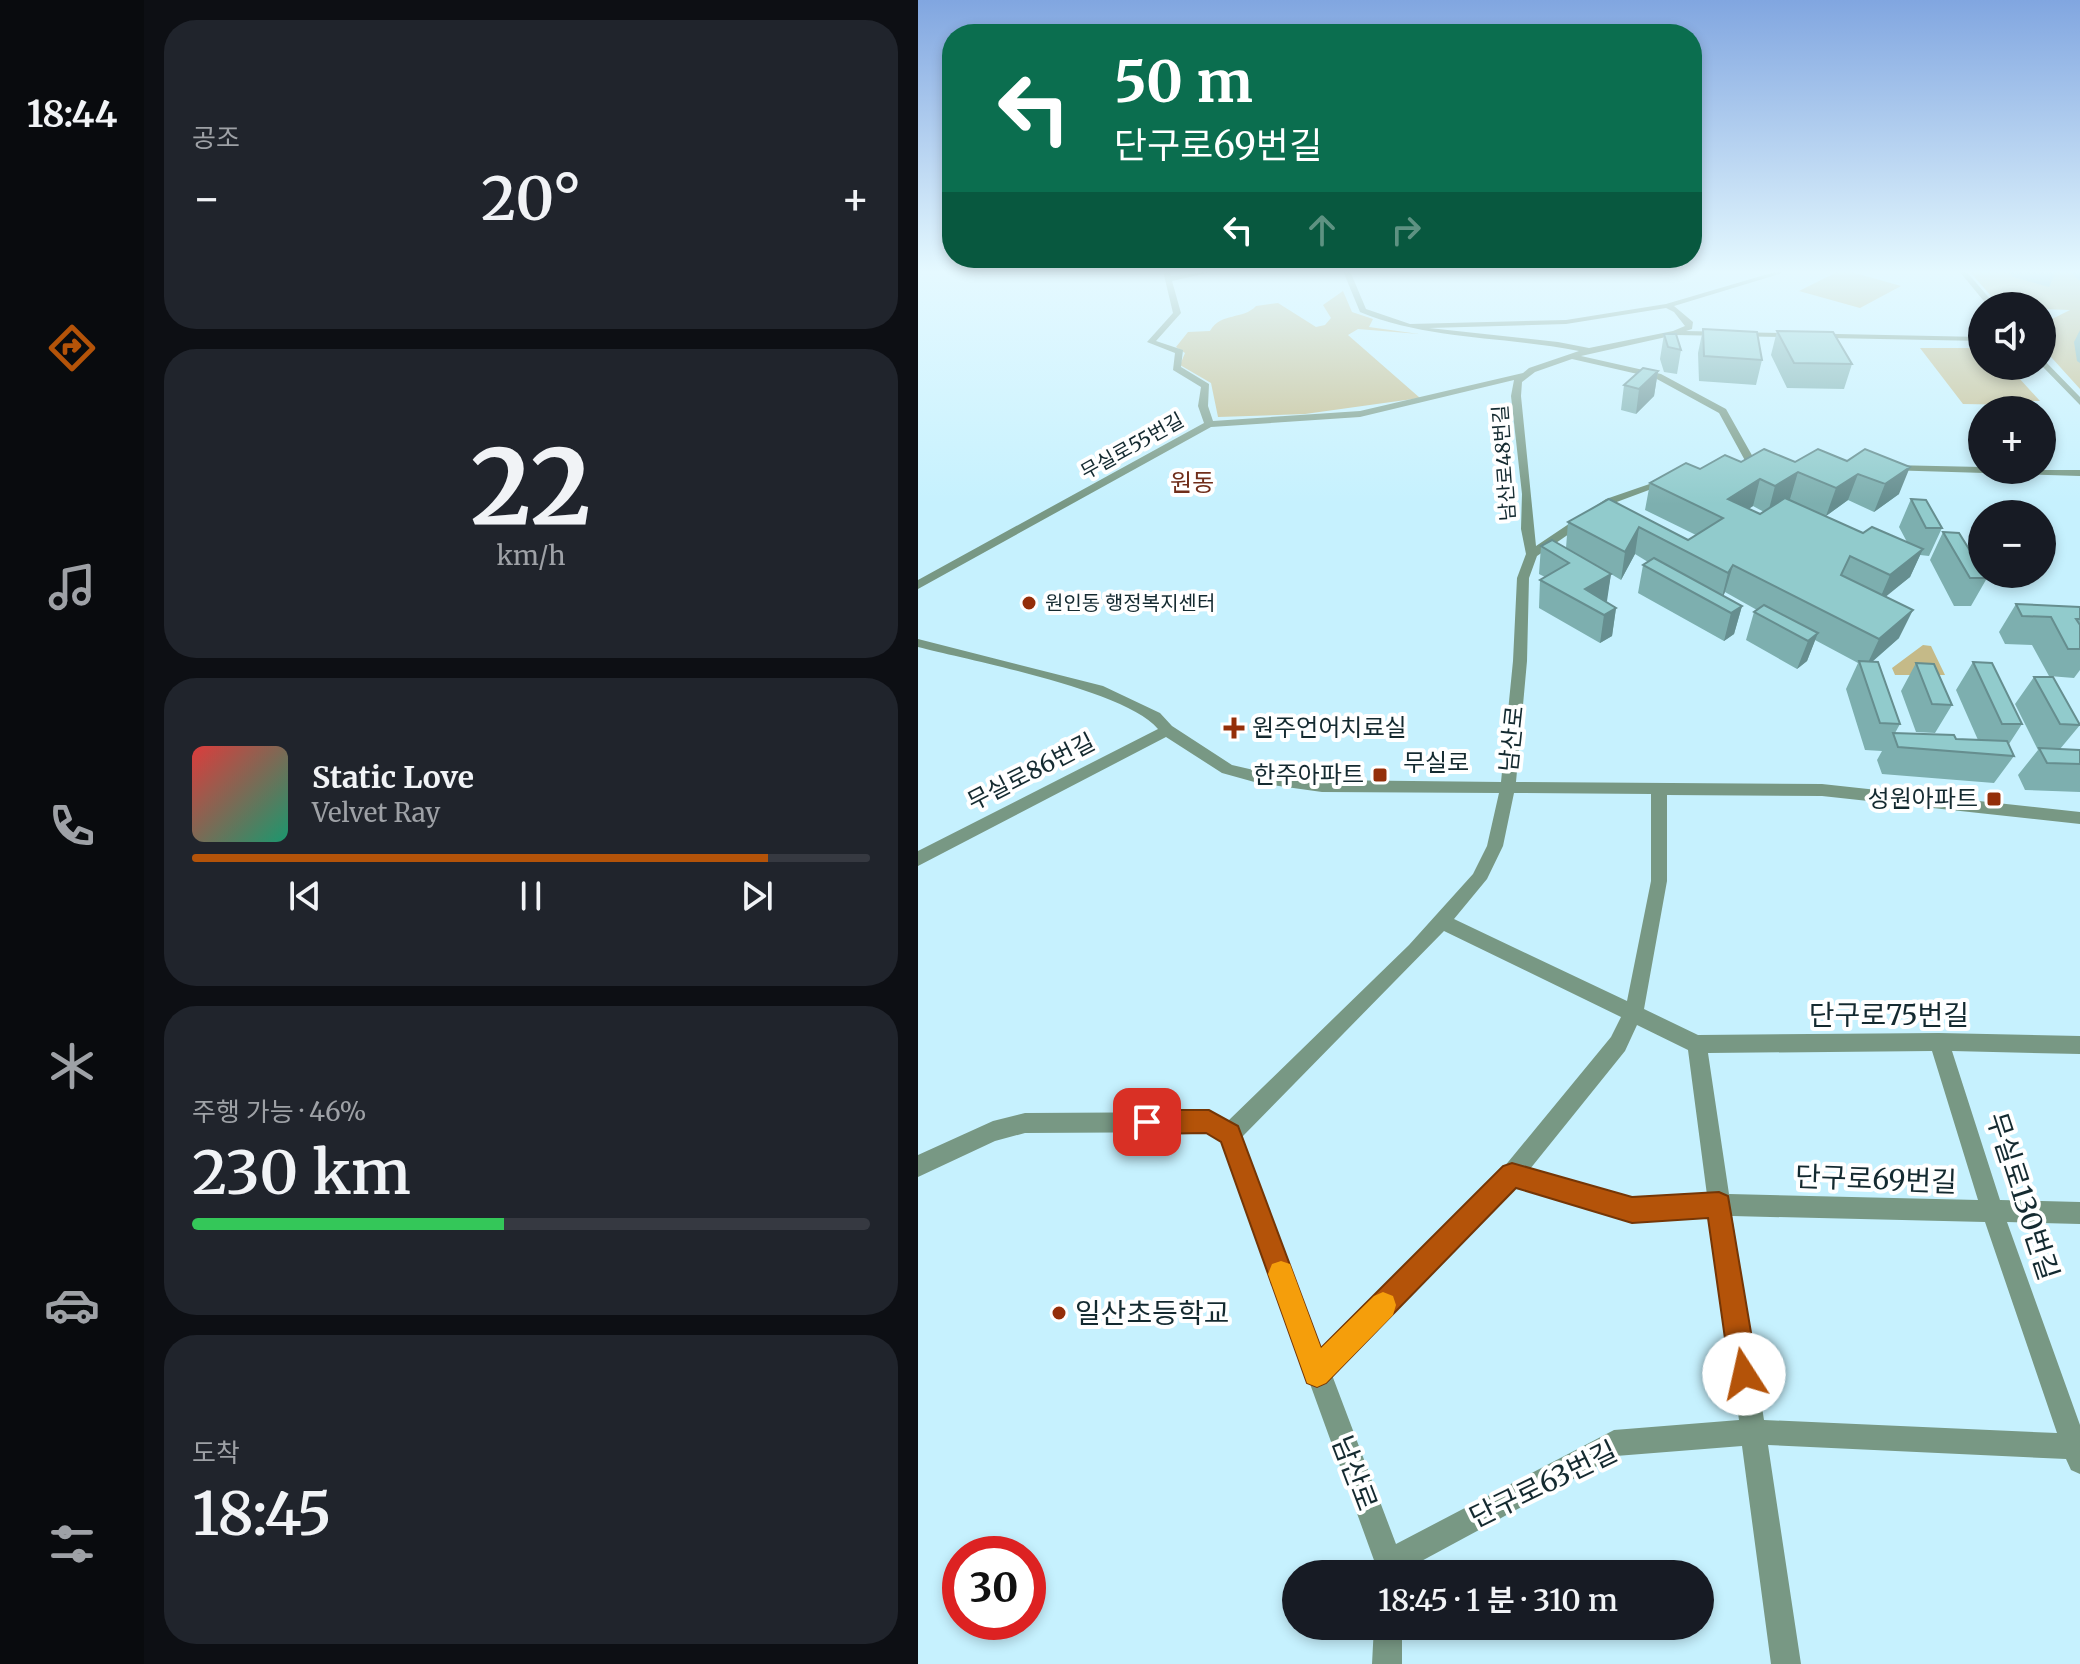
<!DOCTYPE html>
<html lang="ko">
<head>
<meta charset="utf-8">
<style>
	body { margin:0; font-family:Merriweather,"Noto Sans KR",serif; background:#20242c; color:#f1f3f6; height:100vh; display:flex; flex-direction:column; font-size:30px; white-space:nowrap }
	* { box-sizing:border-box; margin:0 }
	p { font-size:26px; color:#9ea1a6 }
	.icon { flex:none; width:44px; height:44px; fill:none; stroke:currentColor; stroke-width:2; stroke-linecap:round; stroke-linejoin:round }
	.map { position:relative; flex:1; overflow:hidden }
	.drawer { display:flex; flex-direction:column; gap:20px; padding:20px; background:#0d0f14; width:774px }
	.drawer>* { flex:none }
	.guide { position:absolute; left:24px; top:24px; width:760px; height:244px; border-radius:32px; box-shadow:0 4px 12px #0003; background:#0b6e4f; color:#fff; overflow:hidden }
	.tools { position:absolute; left:1050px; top:292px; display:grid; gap:16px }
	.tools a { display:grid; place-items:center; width:88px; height:88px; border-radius:50%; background:#171b24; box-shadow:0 4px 12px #0003; font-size:40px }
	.speed { position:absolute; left:24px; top:1536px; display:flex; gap:16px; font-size:40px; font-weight:700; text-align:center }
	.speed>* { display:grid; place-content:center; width:104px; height:104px; border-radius:50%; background:#171b24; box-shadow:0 4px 12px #0003; line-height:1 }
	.speed .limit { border:12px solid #d22; background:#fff; color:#111 }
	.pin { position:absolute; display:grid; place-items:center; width:68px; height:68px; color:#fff; margin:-34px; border-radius:16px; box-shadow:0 4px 12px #0006 }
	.me { position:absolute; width:88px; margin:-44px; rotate:350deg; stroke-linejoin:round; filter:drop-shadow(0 0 6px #0008) }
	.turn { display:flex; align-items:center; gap:28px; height:168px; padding:0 40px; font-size:36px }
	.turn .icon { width:104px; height:104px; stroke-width:2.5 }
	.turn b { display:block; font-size:56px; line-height:68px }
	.lanes { display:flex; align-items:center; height:76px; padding:0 40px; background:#0003; justify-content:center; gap:40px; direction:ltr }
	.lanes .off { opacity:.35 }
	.big { font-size:60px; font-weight:600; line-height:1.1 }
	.drawer .tile { flex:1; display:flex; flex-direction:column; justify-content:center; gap:12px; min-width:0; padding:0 28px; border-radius:32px; background:#20242c }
	.drawer .dial { align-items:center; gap:0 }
	.dial b { font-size:104px; line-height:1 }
	.song { display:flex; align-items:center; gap:24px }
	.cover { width:96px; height:96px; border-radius:12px; background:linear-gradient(135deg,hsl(0 70% 55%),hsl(160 70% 35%)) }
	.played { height:8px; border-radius:4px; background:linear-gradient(90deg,#b45309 85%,#363941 85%) }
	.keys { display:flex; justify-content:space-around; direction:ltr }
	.heat { display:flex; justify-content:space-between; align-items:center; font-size:44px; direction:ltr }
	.charge { height:12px; border-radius:6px; background:linear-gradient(90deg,#34c759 46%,#363941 0) }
	.trip { position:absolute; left:364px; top:1560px; width:432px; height:80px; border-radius:40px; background:#171b24; box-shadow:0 4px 12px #0003; font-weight:600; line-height:80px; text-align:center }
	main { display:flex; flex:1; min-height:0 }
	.dock { display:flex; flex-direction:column; width:144px; justify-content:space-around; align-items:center; background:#090b0e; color:#9ea1a6 }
	.dock .icon { width:56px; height:56px }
	.dock .selected { color:#b45309 }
	.dock b { font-size:36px; color:#f1f3f6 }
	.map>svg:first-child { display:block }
	.green { fill:#c5ba88 }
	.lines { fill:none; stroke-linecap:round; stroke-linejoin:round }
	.minor { fill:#789884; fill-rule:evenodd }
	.wall { fill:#7dafaf; fill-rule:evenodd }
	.shaded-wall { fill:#668e8f }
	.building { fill:#91cbcc; stroke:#668e8f; stroke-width:2 }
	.route { fill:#b45309; stroke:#753606; stroke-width:2 }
	.slow { fill:#f59e0b }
	.poi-dot { fill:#942e09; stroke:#fff; stroke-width:3 }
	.labels { text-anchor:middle; stroke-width:8; stroke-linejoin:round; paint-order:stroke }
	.far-street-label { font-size:20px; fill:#142a30; stroke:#fff }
	.far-poi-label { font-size:20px; fill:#142a30; stroke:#fff; text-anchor:start }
	.far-quarter-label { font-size:24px; fill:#702d19; stroke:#fff }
	.poi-label { font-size:24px; fill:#142a30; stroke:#fff; text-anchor:end }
	.street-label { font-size:24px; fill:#142a30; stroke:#fff }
	.near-street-label { font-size:28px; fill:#142a30; stroke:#fff }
	.near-poi-label { font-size:28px; fill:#142a30; stroke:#fff; text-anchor:start }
</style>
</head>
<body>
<main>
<nav class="dock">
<b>18:44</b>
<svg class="icon selected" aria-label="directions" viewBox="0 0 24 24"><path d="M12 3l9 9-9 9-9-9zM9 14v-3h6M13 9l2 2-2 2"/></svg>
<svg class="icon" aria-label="music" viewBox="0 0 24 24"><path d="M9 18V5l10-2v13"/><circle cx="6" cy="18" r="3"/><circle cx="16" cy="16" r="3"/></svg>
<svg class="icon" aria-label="phone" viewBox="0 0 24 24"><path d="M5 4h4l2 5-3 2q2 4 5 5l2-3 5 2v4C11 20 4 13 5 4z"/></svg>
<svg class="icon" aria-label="climate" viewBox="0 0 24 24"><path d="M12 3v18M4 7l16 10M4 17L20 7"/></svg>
<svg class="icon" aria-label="car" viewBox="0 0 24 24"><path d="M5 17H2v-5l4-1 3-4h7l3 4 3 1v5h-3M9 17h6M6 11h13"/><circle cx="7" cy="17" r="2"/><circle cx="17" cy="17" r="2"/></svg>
<svg class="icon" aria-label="filters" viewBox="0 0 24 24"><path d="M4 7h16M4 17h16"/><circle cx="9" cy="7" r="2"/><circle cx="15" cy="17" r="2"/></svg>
</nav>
<section class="drawer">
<div class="tile"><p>공조</p>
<div class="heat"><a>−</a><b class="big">20°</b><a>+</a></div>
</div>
<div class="tile dial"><b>22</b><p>km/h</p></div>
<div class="tile">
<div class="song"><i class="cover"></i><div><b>Static Love</b><p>Velvet Ray</p></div></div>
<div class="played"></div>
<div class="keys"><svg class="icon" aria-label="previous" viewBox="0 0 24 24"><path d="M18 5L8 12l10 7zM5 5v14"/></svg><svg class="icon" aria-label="pause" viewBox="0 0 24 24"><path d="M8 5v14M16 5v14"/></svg><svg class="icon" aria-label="next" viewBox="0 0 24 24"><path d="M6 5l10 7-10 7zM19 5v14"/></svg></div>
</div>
<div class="tile"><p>주행 가능 · 46%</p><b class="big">230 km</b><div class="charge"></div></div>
<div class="tile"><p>도착</p><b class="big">18:45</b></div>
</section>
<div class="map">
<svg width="1162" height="1664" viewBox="0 0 1162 1664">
	<rect width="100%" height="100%" fill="#c6f1fe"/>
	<!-- green -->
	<path class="green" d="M921 271H930L983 286 942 308 881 291Z
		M1051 271H1162V389L1124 347V324L1152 310 1124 309V306H1082Z
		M425 291 434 312 455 319 451 327 501 334 440 329 430 335 502 398 387 414 300 417 293 383 262 365 267 353 258 347 270 332 292 331C303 312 325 320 338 306L360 303 398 327 407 325 413 318 405 305Z
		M1002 348H1064V366H1090L1122 401H1099L1102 405 1045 404Z
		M1005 645 1013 646 1027 675H977L974 668Z"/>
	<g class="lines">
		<!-- minor -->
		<path class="minor" d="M0 271H6L0 274Z
			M245 271H252L253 276 298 271 254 281 263 313 238 341 265 350 263 367 291 384 290 406 295 421 442 411 605 373 611 368 661 351C588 336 513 341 442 312L425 271H432L448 309 492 324 648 320 748 304 860 271H871L756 306 775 322 774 329 768 331 1064 337V341L757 335 663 356 743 374 808 409 840 466 835 469 830 466 801 413 737 378 654 359 617 372 604 382 603 396 618 546 688 499 746 479 755 481 696 503 619 556 611 578 609 661 598 782 904 784 1162 812V824L904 796 749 795V881L726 1009 780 1035 1021 1033 1162 1036V1054L1034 1051 1082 1200 1162 1202V1224L1089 1222 1162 1425V1474L1153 1470 1148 1459 850 1445 883 1664H853L824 1446 698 1456 485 1571V1574H457V1563L304 1141 289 1132 107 1133 77 1141 0 1177V1155L75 1121 107 1113 291 1112 310 1121 491 945 555 874 569 846 581 793 404 792 340 783 304 773 248 737 0 866V851L240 729C207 690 54 661 0 647V639L185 686 242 713 254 726 314 765 340 771 404 780 583 782 595 661 599 578 608 554 603 529 604 494 593 396 596 380 442 417 293 427 0 589V580L286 423 280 406 283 387 255 370 257 353 229 342 255 313ZM748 308 756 312 767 326 755 331 671 348 640 342 511 328 648 324ZM596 793 733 794V881L709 1001 536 919 569 879 585 846ZM526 931 703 1017 693 1037 586 1167 404 1350 324 1137ZM719 1025 770 1050 789 1195 714 1199 612 1169 707 1051ZM1014 1051 1060 1200 811 1194 790 1053ZM598 1187 714 1221 792 1216 821 1420 696 1430 478 1544 414 1375ZM814 1216 1067 1222 1139 1433 846 1420Z
			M1041 271H1048L1078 306H1070Z
			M1124 358 1162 397V405L1124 366Z
			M972 465 1064 467V470H1162V476L968 470 967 468Z
			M456 1626H484V1664H454Z"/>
	</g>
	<!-- wall -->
	<path class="wall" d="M1089 271H1138V272L1131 287 1095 277Z
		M1151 271H1162V281Z
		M785 329 844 360 838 385 781 381 780 353Z
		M1162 330V363L1159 361 1156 342Z
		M859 331 934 364 926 389 869 388 853 355Z
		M746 334 763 350 759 374 746 372 742 359Z
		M740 371 736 396 718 414 703 410 706 385Z
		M929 461 981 494 956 512 930 500 908 516 871 499 945 533 989 542 981 527 993 499 1024 528 1011 556 1002 555 992 577 967 596 981 638 954 662 982 724 977 733 1038 739 1060 740 1038 690 1055 662 1104 724 1091 744 1096 756 1076 783 964 774 959 760 964 751 947 750 928 689 940 663 897 640 889 661 879 669 828 640 836 612 839 610 807 592 805 596 824 606 816 634 806 641 720 593 725 565 730 562 717 554 703 580 693 574 688 602 698 608 694 636 682 643 621 608 622 580 627 577 621 574 623 546 648 548 650 522 691 499 770 540 778 535 727 510 732 483 782 469 823 462H877ZM835 506 846 512 842 514 831 509Z
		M1025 532 1069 578 1053 606H1036L1012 560Z
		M1098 604 1162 607V670L1156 678 1131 676 1114 645 1087 644 1081 632Z
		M998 663 1034 705 1017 733 998 732 983 691Z
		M1116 677 1162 725 1142 749 1162 750V792L1107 790 1100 775 1120 750 1097 704Z"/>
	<!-- shaded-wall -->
	<path class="shaded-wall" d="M740 371 736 396 718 414 721 389Z
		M992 467 981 494 956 512 967 484Z
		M880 472 872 499 850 513 857 486Z
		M940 474 930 500 908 516 918 488Z
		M842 479 835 506 803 526 810 499Z
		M721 527 717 554 703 580 707 552Z
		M1005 549 992 577 960 603 972 575Z
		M815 565 807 592 803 601 810 573Z
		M693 574 689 601 676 610 667 589Z
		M824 606 816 634 806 641 813 613Z
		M698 608 694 636 682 643 686 615Z
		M995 610 981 638 948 667 961 639Z
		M900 633 889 661 879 669 890 641Z"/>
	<!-- building -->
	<path class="building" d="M785 329 839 332 844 360 786 356Z
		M859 331 915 332 934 364 876 363Z
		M746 334H758L763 350 750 347Z
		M725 368 740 371 721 389 706 385Z
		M846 449 877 462 900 449 929 461 947 449 992 467 967 484 940 474 918 488 880 472 857 486 842 479 810 499 842 514 867 498 945 533 954 527 1005 549 972 575 932 556 923 575 995 610 961 639 815 565 810 573 721 527 707 552 650 522 691 499 770 540 805 518 732 483 768 463 782 469 807 455 823 462Z
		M993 499 1008 500 1024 528H1008Z
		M1025 532 1041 533 1064 570V574H1066L1069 578H1052Z
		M634 540 693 574 667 589 698 608 686 615 622 580 651 563 623 546Z
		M736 558 824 606 813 613 725 565Z
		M1098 604 1162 607V619H1158L1162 625V649H1150L1133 617 1104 616Z
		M846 605 900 633 890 641 836 612Z
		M941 661 960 662 982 724 962 723Z
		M1055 662 1074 663 1104 724H1084Z
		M998 663 1016 664 1034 705 1014 704Z
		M1116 677H1135L1162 725 1142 724Z
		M975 733 1036 735 1038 739 1089 741 1096 756 980 747Z
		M1121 748 1162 750V764L1129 763Z"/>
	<!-- sky -->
	<linearGradient id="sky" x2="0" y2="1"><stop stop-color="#81a6e0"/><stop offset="0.54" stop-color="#e5f9ff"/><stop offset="1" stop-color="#e5f9ff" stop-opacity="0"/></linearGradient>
	<rect width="1162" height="504" fill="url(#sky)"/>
	<!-- route -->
	<path class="route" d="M229 1110H291L320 1126 403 1348 585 1166 594 1163 714 1197 801 1192 810 1196 840 1374 836 1383 826 1388 816 1383 812 1374 790 1218 714 1223 598 1188 408 1383 399 1387 389 1383 303 1142 288 1133 229 1134 221 1130 217 1122 221 1114Z"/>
	<!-- slow -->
	<path class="slow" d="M363 1261 372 1264 403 1348 456 1296 465 1292 475 1296 478 1305 475 1315 408 1383 399 1387 389 1383 350 1274 354 1264Z"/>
	<!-- markers -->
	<g class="poi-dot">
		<circle cx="111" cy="603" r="8"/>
		<path d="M312 716h8v8h8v8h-8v8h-8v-8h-8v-8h8z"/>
		<rect x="454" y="767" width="16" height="16" rx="4"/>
		<rect x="1068" y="791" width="16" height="16" rx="4"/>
		<circle cx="141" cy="1313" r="8"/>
	</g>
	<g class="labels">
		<!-- far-street labels -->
		<g class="far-street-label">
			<text transform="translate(214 446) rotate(-29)" y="7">무실로55번길</text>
			<text transform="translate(586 463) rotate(-94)" y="7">남산로48번길</text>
		</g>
		<!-- far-poi labels -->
		<g class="far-poi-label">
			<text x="127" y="610">원인동 행정복지센터</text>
		</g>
		<!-- far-quarter labels -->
		<g class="far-quarter-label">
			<text x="274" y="491">원동</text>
		</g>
		<!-- poi labels -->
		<g class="poi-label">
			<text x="334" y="736" text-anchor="start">원주언어치료실</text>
			<text x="446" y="783">한주아파트</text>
			<text x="1060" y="807">성원아파트</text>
		</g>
		<!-- street labels -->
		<g class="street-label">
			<text transform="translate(594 739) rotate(-84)" y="8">남산로</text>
			<text x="518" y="771">무실로</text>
			<text transform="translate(113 772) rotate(-27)" y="8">무실로86번길</text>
		</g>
		<!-- near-street labels -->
		<g class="near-street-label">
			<text x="971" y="1025">단구로75번길</text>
			<text transform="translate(958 1179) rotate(2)" y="10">단구로69번길</text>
			<text transform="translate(1105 1196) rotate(72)" y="10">무실로130번길</text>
			<text transform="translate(437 1473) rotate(69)" y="10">남산로</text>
			<text transform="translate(625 1484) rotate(-26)" y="10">단구로63번길</text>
		</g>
		<!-- near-poi labels -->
		<g class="near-poi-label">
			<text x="157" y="1323">일산초등학교</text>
		</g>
	</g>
</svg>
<div class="tools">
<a><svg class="icon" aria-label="sound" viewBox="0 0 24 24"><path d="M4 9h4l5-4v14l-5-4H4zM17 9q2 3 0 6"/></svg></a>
<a>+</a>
<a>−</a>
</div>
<div class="speed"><div class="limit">30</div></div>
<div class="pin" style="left:229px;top:1122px;background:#d93025"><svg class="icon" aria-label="arrive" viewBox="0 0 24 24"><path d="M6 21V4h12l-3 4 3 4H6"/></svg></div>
<svg class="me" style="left:826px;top:1374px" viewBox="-20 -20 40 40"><circle r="19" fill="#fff"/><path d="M0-13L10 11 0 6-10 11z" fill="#b45309"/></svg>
<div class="trip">18:45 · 1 분 · 310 m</div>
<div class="guide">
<div class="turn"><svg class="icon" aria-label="left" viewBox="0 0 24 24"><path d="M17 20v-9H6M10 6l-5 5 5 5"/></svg><div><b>50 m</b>단구로69번길</div></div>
<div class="lanes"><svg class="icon" aria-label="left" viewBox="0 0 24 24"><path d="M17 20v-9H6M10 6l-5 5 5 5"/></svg><svg class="icon off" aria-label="ahead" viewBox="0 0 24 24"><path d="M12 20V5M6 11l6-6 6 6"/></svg><svg class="icon off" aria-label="right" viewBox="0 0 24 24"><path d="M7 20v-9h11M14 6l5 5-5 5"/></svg></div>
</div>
</div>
</main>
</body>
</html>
